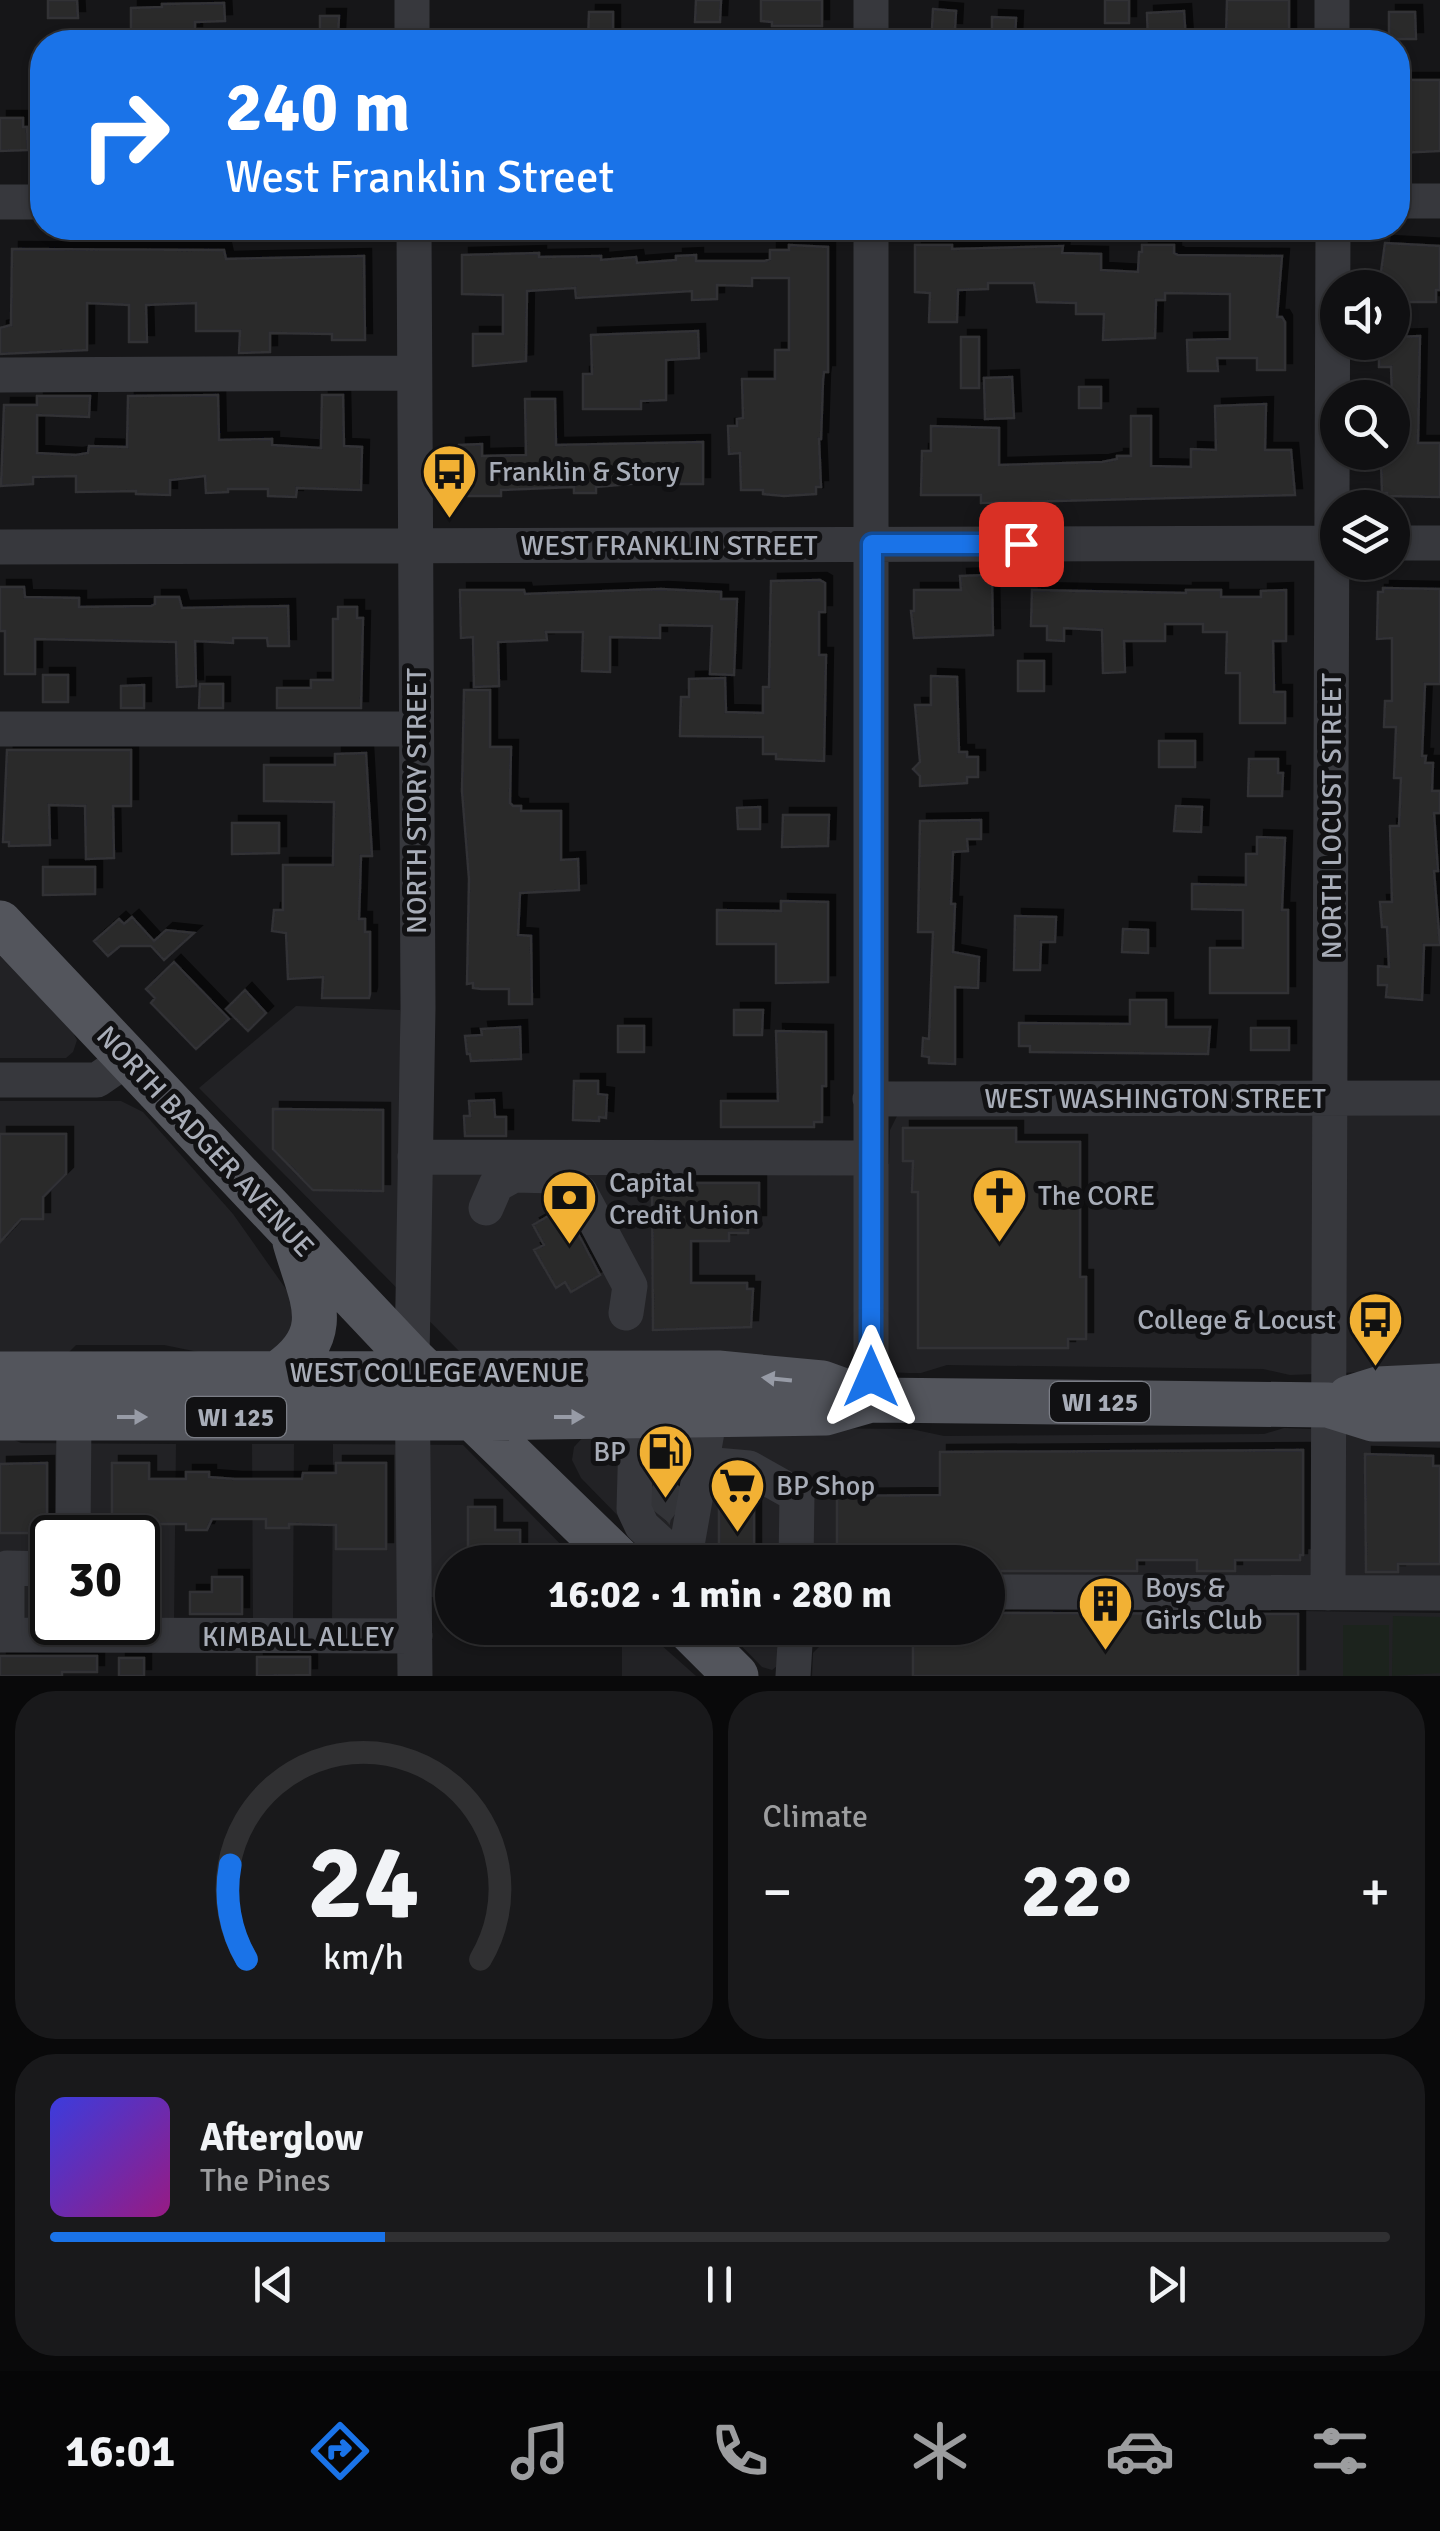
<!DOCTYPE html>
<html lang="en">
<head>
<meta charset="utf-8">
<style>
	body { margin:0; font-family:Signika,sans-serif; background:#19191b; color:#f1f3f6; height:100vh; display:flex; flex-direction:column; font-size:38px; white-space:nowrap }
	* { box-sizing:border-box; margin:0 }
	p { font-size:32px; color:#9c9d9f }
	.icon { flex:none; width:55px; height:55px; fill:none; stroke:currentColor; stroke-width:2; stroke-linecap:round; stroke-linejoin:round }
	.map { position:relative; height:1676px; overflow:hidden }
	.details { display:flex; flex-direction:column; gap:15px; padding:15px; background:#09090a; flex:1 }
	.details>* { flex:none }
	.hud { position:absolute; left:30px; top:30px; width:1380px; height:210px; border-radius:40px; box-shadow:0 2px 8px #0004,0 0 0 2px #303032; background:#1a73e8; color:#fff; overflow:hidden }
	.fabs { position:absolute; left:1320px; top:270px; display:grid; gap:20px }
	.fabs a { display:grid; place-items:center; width:90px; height:90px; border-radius:50%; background:#101012; box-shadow:0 2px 8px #0004,0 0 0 2px #303032; font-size:50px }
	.speed { position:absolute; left:30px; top:1515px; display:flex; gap:20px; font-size:50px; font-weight:700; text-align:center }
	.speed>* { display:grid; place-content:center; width:130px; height:130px; border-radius:50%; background:#101012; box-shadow:0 2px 8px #0004,0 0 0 2px #303032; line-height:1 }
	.speed .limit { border:5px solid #111; border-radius:15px; background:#fff; color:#111 }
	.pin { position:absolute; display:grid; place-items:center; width:85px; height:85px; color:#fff; margin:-42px; border-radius:20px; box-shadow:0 5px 15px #0006 }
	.me { position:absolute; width:110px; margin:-55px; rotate:0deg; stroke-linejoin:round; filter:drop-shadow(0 0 8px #0008) }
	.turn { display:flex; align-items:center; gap:35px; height:210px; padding:0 30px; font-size:45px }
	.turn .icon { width:130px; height:130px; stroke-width:2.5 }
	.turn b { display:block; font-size:70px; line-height:85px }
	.big { font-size:75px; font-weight:700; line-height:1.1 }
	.details .card { flex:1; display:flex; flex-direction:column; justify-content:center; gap:15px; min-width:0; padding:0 35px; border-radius:40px; background:#19191b }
	.details .dial { align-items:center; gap:0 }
	.dial svg { height:260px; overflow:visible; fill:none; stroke:#303032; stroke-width:7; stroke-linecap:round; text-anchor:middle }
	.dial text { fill:#f1f3f6; stroke:none }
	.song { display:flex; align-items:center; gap:30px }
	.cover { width:120px; height:120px; border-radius:15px; background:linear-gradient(135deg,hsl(240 70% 55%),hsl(310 70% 35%)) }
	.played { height:10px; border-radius:5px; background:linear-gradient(90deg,#1a73e8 25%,#303032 25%) }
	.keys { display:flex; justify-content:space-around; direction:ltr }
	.heat { display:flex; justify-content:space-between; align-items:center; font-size:55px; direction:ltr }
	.details .tiles { flex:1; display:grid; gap:15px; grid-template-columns:1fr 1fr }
	.card:last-child { grid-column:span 2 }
	.trip { position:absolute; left:435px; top:1545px; width:570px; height:100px; border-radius:50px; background:#101012; box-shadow:0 2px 8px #0004,0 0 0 2px #303032; font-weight:700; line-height:100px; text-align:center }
	.menu { display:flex; height:160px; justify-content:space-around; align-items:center; background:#060607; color:#9c9d9f }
	.menu .icon { width:70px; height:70px }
	.menu .current { color:#1a73e8 }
	.menu b { font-size:45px; color:#f1f3f6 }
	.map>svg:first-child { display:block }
	.built { fill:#222225; fill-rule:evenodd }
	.green { fill:#1c231d }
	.building { fill:#29292c; stroke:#303034; stroke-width:2.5; filter:url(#shadow) }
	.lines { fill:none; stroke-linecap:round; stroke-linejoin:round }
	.minor-tunnel { stroke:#333438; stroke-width:35; stroke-dasharray:35 18; stroke-linecap:butt }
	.minor { stroke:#37383d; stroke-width:35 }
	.major { stroke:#53555c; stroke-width:45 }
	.oneway { fill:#979ba6 }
	.route-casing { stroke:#114b97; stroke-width:25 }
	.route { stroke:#1a73e8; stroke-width:18 }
	.labels { text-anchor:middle; stroke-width:10; stroke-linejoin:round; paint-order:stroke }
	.shield { fill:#111113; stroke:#7b7e86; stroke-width:2.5 }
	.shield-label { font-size:25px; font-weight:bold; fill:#a8adb8 }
	.poi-label { font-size:28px; fill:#a8adb8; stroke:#111113; text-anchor:start }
	.street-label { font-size:28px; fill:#a8adb8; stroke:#111113 }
</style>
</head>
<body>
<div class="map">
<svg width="1440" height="1676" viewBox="0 0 1440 1676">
	<defs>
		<filter id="shadow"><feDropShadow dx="7" dy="-7" stdDeviation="0" flood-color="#0009"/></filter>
	</defs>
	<rect width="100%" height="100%" fill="#161618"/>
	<!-- built -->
	<path class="built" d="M0 956 71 1029 77 1040 73 1052 66 1058H0Z
		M296 1006 400 1010V1162L889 1164 890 1130 897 1116 1440 1113V1369L1290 1375 1263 1369 947 1365 921 1373H908L460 1352 199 1088Z
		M0 1101H121L143 1112 233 1214 293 1299 300 1319 277 1352 218 1356 164 1345H76L69 1352 0 1358Z
		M796 1428 911 1429 944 1436 1264 1434 1284 1428 1440 1434V1584L988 1581V1562H663L581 1478 572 1460 574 1447 584 1436Z
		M0 1433 21 1443 176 1444 174 1625 0 1626ZM52 1538H138V1622H52Z
		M252 1444H294L293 1624H253Z
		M333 1444 463 1445 578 1562H452V1597H402L401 1623H332Z
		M1299 1599V1611L1440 1613V1676H812L813 1653 830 1636 831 1628H988V1600Z
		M541 1628H642L696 1676H622V1645H542Z
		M724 1628H762L780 1651 776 1667 772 1670 762 1667Z"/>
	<!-- green -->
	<path class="green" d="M1393 1616 1440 1617V1673L1392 1676Z
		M1343 1625H1389V1676H1343Z"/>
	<!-- building -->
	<path class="building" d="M48 0H77L78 18H48Z
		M696 0H721L720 22H695Z
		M761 0H822V26H772V22L761 21Z
		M1105 0H1129V23H1105Z
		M1227 0H1289V39L1226 37Z
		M224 3 225 21 195 22V33L131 31V8L162 7V4Z
		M933 9 956 11 955 30 932 29Z
		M1184 11 1186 41 1148 42 1147 13Z
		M589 12H613V41L588 40Z
		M1389 12H1415L1416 39H1389Z
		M320 16H339L338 36H320Z
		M992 17 1016 18 1015 42H992Z
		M1398 80H1440V151L1398 153Z
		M0 118H23V127H27L28 150 0 151Z
		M1385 243 1440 246V290H1436V302H1392V288H1387V280L1380 279Z
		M789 245 828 247V372H824L823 380 821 439H819L821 487H816V494L784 496 763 494V490H741L740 453 729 454 728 426H737V419L743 418 742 379H775V350H789V278H752V286L717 285V299L692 300V291L576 298 575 288 527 291 526 361 473 366V334H503V295L462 294V255L539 253V257L601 256V260L636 257 637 263 676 260V256L696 255V261H765L770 259V250H789Z
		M915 245H952V249L1063 246 1062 253 1101 254V270L1138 272 1139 252H1142V245H1174V253L1178 255 1282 256 1277 317H1282L1285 322V370H1257V358H1217L1218 371H1188L1187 340 1230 339V294L1165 293V300H1156L1155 338 1103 340 1104 314H1076V303L1037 302 1034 283H988V289L958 290 957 322H929L930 293 915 292Z
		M12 249 224 250 226 259 364 256 365 340H332V334L270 333V352L239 353 240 331H196V303L146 305 147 342H129V305L87 303V350L0 354V328L11 325Z
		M698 331 699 358 666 360V400L641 401V409H583V374H592L591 335Z
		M1420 336 1418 443H1440V497L1387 496V493H1382L1381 463H1385V456L1392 452V398L1391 367H1379V342H1392V337Z
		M961 337H979V388H961Z
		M1012 377 1014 418 985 419 984 378Z
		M1079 387H1101V408H1079Z
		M218 395 219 440 272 439V445L321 448 322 395H343L344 446 362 447 361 490 297 488 296 497 268 496V489H228V492L206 493 205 476 170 480V495L136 494V491L76 492V476L33 477V484L1 486 4 405H37V396H90L89 417 37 415V453L76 455 88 453 89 446 127 447 128 396Z
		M525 399H555L556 445 703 442V484H675V480L596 487V493H574V487L501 490V496H456L455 465H459V445L482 444V456L526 455Z
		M1266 404 1265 450H1291L1295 495 981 503V495H921L922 451H931V426L999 428V465L1102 462 1117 459V456H1131V416H1151V466L1191 467V449L1216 450 1215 406Z
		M986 575V579H992L993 635 914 638 911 611H914V590H961L960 576Z
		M820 580 825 583V612H819V655H826L824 761 776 759V754H763V737L680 736 681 697H689V679L725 678 726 712 763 713V687H769L771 581Z
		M0 587H24L25 597 79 598V607L151 606 155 604V597H179L182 608 288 606 289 646H268L267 638H233V643L195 641 196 686 177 687 176 642 35 639V674H5V631H0Z
		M1383 588 1440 589V684H1425L1422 756H1426L1425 763H1433L1432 791H1440V813H1434L1438 871H1434L1440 945H1424L1422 1000 1386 997 1387 985H1378V966L1389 967 1387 927H1382L1380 902H1392L1390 826H1399L1401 778H1394L1396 727H1384L1385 701H1392V638L1377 639 1378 592H1383Z
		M661 589 721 592V599H737L734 675 710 674 712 626 660 625V638L610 637V672L582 671 583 632H546L547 640 498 642 499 686 474 687 473 637 461 638 460 590H524L525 594Z
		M1032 590 1186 593V590H1221V597H1261V591L1286 590V641H1273L1274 692H1285V723H1240V673H1226L1227 632H1203V624H1165V641H1124L1125 672 1103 673 1102 630 1064 628V641L1047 640V626H1031Z
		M338 607H357V618H363L361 708H277V688H311V680H333V619H338Z
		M1018 661H1044V691H1018Z
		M43 675H68V702H43Z
		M931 676 957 677 959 752H967V757H978V777H967V783L920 786V776L913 769 920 762 915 705H931Z
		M200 684H223V708H199Z
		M144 685V708H121V686Z
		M464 690H490V747H511L510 803 513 806H521V811H561V860L578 859 579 890 520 893 518 935 531 936 532 1004H509V989H481L473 988V983L467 984 469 879 462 791Z
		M1159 741H1195V767H1159Z
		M7 750H131V806H113L114 858 86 859 85 806 49 805 50 845 9 846V842H3Z
		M366 753 372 856H361L359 919H365V932H370V994L369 998H322L323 977 288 979 286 933 272 931 274 910H283V865H333L334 802 264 801V765H335V754Z
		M1249 759H1278V773H1283L1282 796H1248Z
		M1176 806 1202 807 1201 832 1174 831Z
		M760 807V829H738L737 808Z
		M783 815H829L828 846 782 847Z
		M981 820V839H967L968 851 953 852 951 904H955L953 952 979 957 978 988 955 987V1064L929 1063V1057L922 1056 923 1038 929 1039 933 932H918L920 821Z
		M232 823H279V853L232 854Z
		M1257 837 1285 838 1282 910H1288V993H1210V948H1243V910L1192 909V884L1246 885V854H1257Z
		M43 867H95V894L43 895Z
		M781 901 828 902V982L776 983V944H717V910L781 911Z
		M1015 916 1056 917 1055 942H1041L1040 970H1014Z
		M132 917 154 941 166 930 194 933 164 960 151 946H120L108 956 94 941 119 919 124 924Z
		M1123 929 1148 930V953L1122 952Z
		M174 962 229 1019 196 1049 151 1003 155 998 146 989Z
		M245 990 266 1013 248 1031 226 1009Z
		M1130 1000H1166V1027H1210L1208 1054 1030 1052V1046H1019V1023L1130 1024Z
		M734 1010H763L762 1035H734Z
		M618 1026H644V1052H618Z
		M520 1027 521 1059 471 1061 470 1054H467L465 1036 482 1035 481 1029Z
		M1251 1028H1289V1050H1251Z
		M776 1031 826 1032V1086H822V1122H814V1127H721V1101H778Z
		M574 1081H598V1094L607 1095 606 1118 599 1117V1121L573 1120Z
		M494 1100 495 1117H506V1136H465L464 1116H470L469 1101Z
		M273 1109 383 1110V1191L313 1190 273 1149Z
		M903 1128H1016V1142H1080V1277H1086V1339H1068V1348H918V1192H912L913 1161H903Z
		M0 1134H66V1174L43 1197V1219H21L0 1242Z
		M652 1183H759V1222H748V1233H729V1241H691V1283H747V1289H753L751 1327 653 1330Z
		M564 1207 600 1275 571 1292 565 1282 556 1288 534 1250 544 1245 533 1225Z
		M1303 1450V1555H1300V1560H1235V1571H1197V1560H1137V1571H988V1562L837 1561V1496L940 1495V1452Z
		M1365 1454 1433 1456V1466H1440V1564H1398V1572H1366Z
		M47 1463V1533H0V1464Z
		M112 1463H149V1479H186V1472H209V1477L235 1479H302L303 1473H336V1463H386V1549H336V1525L289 1524V1528H266V1519H212L207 1530H186V1524H149V1538H112Z
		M656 1481 676 1483 669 1522 655 1505Z
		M719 1505H754V1562H719Z
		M468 1507H495V1530H520V1562H468Z
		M212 1577H242V1614H190V1592H212Z
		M988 1613 1298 1614V1676H913V1628H988Z
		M0 1656H97V1672H62V1676H0Z
		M257 1657H310V1675L257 1676Z
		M119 1658H144V1676H119Z"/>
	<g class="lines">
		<!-- minor-tunnel -->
		<path class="minor-tunnel" d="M652 1487 680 1509"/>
		<!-- minor -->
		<path class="minor" d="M412 0V42
			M871 0V42
			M1332 0V42
			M1398 201H1440
			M0 202H42
			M414 228 418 1008 412 1359 415 1676
			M0 375 414 373
			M1392 543H1440
			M0 547 1338 543
			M0 729H416
			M0 1080H97L129 1058
			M870 1099 1440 1098
			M415 1157 870 1158
			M486 1208 496 1185 514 1175 556 1176 580 1192 630 1286 626 1313
			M871 1400V228
			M636 1437 634 1509 642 1526 681 1562
			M635 1458 749 1468 797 1495 796 1562
			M73 1538 74 1417
			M684 1562 710 1415
			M988 1592 1440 1593
			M1328 1593 1333 228
			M0 1635 415 1636
			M7 1635V1568L52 1569
			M793 1676 796 1628"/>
		<!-- major -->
		<path class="major" d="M0 923 412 1359 621 1562
			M281 1371C336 1332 310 1296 295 1242
			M0 1374 718 1373 822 1383 869 1400
			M1349 1398 1378 1389 1440 1386
			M0 1418H471L826 1413 871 1400 1328 1405 1373 1419H1440
			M688 1628 736 1676"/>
	</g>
	<!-- one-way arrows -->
	<defs><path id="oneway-solid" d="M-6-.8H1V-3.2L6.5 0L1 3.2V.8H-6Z" transform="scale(2.5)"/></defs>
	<g class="oneway">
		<use href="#oneway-solid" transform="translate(777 1379) rotate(-174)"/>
		<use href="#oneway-solid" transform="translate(132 1417)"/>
		<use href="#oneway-solid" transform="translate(569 1417)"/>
	</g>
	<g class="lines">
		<defs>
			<path id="route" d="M871 1377 872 544H1021"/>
		</defs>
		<!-- route casing -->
		<use href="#route" class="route-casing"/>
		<!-- route -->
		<use href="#route" class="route"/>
	</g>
	<!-- icons -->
	<defs>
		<symbol id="bus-pin" viewBox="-11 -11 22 30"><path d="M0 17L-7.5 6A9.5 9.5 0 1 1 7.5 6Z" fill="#f2b134" stroke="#111113"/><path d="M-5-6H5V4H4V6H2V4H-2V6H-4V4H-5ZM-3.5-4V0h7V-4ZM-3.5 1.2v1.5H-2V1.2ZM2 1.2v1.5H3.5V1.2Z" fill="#111"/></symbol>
		<symbol id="church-pin" viewBox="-11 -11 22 30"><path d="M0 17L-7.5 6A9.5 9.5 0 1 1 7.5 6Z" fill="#f2b134" stroke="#111113"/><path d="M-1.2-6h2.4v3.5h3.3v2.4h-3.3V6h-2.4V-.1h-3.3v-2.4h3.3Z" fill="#111"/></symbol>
		<symbol id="bank-pin" viewBox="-11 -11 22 30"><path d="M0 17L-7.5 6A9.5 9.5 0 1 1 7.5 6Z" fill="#f2b134" stroke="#111113"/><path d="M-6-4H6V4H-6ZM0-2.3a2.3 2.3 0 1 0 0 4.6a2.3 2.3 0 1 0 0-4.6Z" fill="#111"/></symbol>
		<symbol id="fuel-pin" viewBox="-11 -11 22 30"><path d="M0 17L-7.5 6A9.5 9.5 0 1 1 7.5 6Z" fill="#f2b134" stroke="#111113"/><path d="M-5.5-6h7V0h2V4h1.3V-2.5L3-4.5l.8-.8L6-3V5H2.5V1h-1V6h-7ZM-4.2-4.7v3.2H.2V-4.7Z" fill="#111"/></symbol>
		<symbol id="supermarket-pin" viewBox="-11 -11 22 30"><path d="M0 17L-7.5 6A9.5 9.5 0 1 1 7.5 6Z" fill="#f2b134" stroke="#111113"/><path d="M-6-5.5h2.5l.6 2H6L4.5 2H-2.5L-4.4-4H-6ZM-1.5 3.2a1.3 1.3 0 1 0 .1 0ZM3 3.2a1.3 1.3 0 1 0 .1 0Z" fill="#111"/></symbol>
		<symbol id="building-pin" viewBox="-11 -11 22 30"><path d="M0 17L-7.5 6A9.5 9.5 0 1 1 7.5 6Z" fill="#f2b134" stroke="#111113"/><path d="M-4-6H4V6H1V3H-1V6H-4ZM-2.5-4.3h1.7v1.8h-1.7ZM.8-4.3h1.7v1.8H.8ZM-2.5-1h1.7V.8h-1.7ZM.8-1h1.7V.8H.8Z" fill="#111"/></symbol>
	</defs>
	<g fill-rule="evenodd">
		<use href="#bus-pin" x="418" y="440" width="63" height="86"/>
		<use href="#church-pin" x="968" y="1164" width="63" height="86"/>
		<use href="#bank-pin" x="538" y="1166" width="63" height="86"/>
		<use href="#bus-pin" x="1344" y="1288" width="63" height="86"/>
		<use href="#fuel-pin" x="634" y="1420" width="63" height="86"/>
		<use href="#supermarket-pin" x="706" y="1454" width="63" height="86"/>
		<use href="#building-pin" x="1074" y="1572" width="63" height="86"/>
	</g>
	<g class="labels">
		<!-- shield labels -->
		<g class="shield">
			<rect x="1050" y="1382" width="100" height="40" rx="8"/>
			<rect x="186" y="1397" width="100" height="40" rx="8"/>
		</g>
		<g class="shield-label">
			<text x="1100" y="1411">WI 125</text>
			<text x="236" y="1426">WI 125</text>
		</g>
		<!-- poi labels -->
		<g class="poi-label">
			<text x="488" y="481">Franklin &amp; Story</text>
			<text x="609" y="1192">Capital<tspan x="609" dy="32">Credit Union</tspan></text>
			<text x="1038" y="1205">The CORE</text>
			<text x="1336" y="1329" text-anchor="end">College &amp; Locust</text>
			<text x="626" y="1461" text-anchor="end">BP</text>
			<text x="776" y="1495">BP Shop</text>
			<text x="1145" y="1597">Boys &amp;<tspan x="1145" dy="32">Girls Club</tspan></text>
		</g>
		<!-- street labels -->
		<g class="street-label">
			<text x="669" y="555">WEST FRANKLIN STREET</text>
			<text transform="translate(416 801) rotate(-90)" y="10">NORTH STORY STREET</text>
			<text transform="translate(1331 816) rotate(-90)" y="10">NORTH LOCUST STREET</text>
			<text x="1155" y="1108">WEST WASHINGTON STREET</text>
			<text transform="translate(206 1141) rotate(47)" y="10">NORTH BADGER AVENUE</text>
			<text x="437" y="1382">WEST COLLEGE AVENUE</text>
			<text x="298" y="1646">KIMBALL ALLEY</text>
		</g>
	</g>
</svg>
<div class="fabs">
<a><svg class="icon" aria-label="sound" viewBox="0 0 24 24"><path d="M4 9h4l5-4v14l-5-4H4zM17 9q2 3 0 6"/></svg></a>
<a><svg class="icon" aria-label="search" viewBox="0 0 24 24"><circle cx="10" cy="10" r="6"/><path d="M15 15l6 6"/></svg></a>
<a><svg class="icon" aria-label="layers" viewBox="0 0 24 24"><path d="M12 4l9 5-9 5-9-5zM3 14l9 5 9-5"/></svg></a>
</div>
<div class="speed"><div class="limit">30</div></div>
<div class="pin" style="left:1021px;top:544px;background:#d93025"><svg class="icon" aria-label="arrive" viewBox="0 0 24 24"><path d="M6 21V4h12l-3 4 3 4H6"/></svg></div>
<svg class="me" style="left:871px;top:1377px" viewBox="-20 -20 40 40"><path d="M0-17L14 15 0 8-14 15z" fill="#1a73e8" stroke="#fff" stroke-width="4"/></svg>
<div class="trip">16:02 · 1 min · 280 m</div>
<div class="hud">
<div class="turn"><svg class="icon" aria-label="right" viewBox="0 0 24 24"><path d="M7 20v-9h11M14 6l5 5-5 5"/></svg><div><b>240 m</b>West Franklin Street</div></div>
</div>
</div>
<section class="details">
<div class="tiles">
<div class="card dial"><svg viewBox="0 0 100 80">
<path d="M14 69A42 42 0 1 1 86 69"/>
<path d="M14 69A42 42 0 0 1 9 40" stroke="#1a73e8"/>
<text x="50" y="56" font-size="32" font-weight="700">24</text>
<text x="50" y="72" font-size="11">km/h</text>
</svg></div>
<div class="card"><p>Climate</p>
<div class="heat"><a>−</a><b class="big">22°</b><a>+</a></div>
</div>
<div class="card">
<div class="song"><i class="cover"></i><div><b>Afterglow</b><p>The Pines</p></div></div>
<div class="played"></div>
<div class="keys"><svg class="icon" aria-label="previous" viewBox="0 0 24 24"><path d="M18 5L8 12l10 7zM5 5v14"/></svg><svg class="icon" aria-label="pause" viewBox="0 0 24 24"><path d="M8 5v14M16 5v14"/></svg><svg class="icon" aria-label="next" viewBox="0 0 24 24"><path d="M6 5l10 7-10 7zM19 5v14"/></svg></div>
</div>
</div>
</section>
<nav class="menu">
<b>16:01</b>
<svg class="icon current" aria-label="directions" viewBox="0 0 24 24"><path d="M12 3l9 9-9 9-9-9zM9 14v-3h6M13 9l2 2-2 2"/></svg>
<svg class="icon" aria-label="music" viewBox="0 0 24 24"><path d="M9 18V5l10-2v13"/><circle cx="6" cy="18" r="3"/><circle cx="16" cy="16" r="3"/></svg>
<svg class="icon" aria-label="phone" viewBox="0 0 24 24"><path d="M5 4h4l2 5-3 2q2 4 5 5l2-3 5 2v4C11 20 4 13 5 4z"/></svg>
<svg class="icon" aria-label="climate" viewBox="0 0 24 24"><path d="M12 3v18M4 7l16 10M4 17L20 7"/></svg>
<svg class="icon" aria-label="car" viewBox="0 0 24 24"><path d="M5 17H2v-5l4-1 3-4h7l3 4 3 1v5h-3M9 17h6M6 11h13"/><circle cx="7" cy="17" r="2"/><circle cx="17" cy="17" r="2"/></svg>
<svg class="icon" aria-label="filters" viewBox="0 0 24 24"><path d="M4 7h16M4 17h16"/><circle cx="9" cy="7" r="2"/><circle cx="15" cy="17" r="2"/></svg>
</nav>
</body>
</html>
